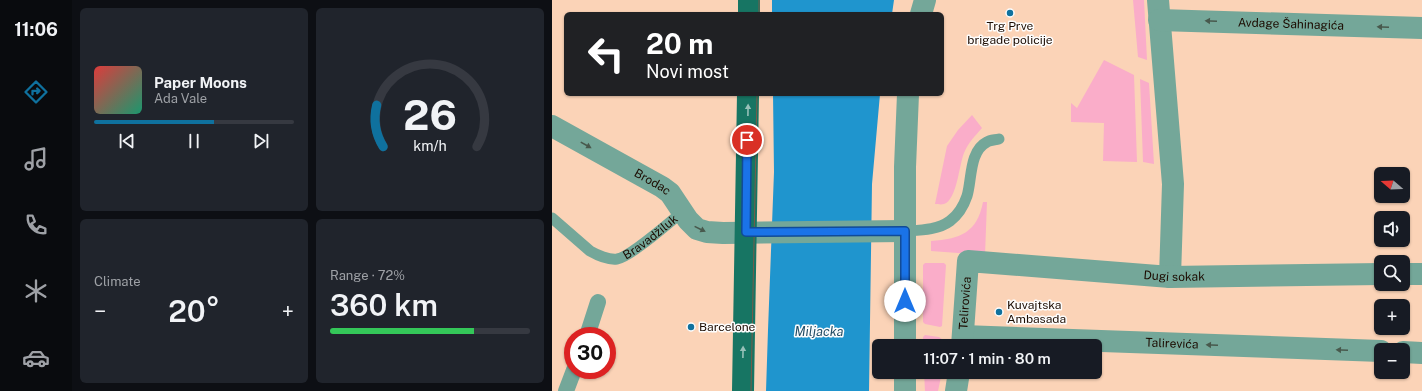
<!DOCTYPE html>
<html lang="en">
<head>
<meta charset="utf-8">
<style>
	body { margin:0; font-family:"Public Sans",sans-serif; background:#20242c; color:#f1f3f6; height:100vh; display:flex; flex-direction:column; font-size:15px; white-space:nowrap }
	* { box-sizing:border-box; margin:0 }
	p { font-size:13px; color:#9ea1a6 }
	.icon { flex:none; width:22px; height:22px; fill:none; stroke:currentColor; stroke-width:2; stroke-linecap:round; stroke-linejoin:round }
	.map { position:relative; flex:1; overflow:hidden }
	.drawer { display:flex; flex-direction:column; gap:8px; padding:8px; background:#0d0f14; width:480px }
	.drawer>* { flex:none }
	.banner { position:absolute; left:12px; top:12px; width:380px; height:84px; border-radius:6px; box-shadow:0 1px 3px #0004; background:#202124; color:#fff; overflow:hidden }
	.needle { width:26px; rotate:289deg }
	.buttons { position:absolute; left:822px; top:167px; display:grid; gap:8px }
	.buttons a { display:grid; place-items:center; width:36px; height:36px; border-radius:6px; background:#171b24; box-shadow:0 1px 3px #0004; font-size:20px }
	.speed { position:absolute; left:12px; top:327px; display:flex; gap:8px; font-size:20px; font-weight:700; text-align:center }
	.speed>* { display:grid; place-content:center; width:52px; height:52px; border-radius:50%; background:#171b24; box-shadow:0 1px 3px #0004; line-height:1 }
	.speed .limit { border:6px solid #d22; background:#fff; color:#111 }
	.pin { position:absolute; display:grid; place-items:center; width:34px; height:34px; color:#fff; margin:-17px; border:2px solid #fff; border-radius:50%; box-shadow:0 1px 4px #0007 }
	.me { position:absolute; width:44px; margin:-22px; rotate:0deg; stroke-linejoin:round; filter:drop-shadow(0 0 3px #0008) }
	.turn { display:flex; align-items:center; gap:14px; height:84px; padding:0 16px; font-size:18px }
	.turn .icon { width:52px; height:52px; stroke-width:2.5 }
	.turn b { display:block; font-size:28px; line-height:34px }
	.big { font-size:30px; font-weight:600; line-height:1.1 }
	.drawer .tile { flex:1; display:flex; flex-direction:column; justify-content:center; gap:6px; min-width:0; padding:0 14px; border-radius:6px; background:#20242c }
	.drawer .dial { align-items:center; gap:0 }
	.dial svg { height:104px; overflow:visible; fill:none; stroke:#363941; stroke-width:7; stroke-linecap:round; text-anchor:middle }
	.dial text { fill:#f1f3f6; stroke:none }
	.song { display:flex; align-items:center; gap:12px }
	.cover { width:48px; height:48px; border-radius:6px; background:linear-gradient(135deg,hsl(0 70% 55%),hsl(160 70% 35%)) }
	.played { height:4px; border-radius:2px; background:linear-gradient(90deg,#0f719e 60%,#363941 60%) }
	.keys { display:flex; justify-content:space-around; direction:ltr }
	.heat { display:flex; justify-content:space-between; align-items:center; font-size:22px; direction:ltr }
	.charge { height:6px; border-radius:3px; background:linear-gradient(90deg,#34c759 72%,#363941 0) }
	.drawer .tiles { flex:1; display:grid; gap:8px; grid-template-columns:repeat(2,1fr) }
	.trip { position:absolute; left:320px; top:339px; width:230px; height:40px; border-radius:6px; background:#171b24; box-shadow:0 1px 3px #0004; font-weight:600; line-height:40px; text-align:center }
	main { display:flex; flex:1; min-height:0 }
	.menu { display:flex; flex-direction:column; width:72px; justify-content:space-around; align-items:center; background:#090b0e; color:#9ea1a6 }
	.menu .icon { width:28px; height:28px }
	.menu .current { color:#0f719e }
	.menu b { font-size:18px; color:#f1f3f6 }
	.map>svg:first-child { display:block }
	.green { fill:#faadc9 }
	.water { fill:#1f95ce }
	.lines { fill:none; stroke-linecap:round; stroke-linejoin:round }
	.service { stroke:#74a799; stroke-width:11 }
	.pedestrian { stroke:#74a799; stroke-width:16 }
	.minor { stroke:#74a799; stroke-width:22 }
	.primary { stroke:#177563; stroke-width:22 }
	.tram { stroke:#765c4a; stroke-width:1 }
	.oneway { fill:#48594d }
	.oneway2 { fill:#96c0b8 }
	.route-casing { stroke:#114b97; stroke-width:10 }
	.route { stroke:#1a73e8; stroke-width:7 }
	.poi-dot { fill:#0f719e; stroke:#fdfdfd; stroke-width:1.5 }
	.labels { text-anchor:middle; stroke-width:3; stroke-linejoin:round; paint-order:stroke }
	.street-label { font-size:12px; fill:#1c0b01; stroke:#fdfdfd }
	.poi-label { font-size:12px; fill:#1c0b01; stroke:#fdfdfd; text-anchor:start }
	.water-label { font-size:13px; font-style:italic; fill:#234e67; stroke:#fdfdfd }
</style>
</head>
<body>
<main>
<nav class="menu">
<b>11:06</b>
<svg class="icon current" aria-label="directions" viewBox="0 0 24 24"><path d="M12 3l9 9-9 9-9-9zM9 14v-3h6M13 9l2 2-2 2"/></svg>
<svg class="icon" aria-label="music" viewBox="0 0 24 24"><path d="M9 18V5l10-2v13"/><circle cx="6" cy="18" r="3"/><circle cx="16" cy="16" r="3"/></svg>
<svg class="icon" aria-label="phone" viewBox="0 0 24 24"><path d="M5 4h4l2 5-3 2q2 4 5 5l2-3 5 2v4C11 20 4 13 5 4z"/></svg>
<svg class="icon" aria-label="climate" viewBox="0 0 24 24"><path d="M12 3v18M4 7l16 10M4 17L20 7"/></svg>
<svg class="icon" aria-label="car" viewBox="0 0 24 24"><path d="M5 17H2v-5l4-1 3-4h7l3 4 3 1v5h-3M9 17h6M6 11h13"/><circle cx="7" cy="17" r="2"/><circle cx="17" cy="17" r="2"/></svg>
</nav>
<section class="drawer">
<div class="tiles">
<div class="tile">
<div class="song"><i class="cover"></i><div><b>Paper Moons</b><p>Ada Vale</p></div></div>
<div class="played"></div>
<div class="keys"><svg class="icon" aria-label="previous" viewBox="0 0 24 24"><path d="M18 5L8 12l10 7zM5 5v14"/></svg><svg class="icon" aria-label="pause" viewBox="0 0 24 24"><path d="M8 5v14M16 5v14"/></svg><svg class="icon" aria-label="next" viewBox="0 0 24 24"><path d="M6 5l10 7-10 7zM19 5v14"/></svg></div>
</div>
<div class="tile dial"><svg viewBox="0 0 100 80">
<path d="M14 69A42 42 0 1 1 86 69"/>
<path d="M14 69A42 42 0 0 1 9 37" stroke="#0f719e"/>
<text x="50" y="56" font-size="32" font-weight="700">26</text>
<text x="50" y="72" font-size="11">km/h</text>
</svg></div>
<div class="tile"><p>Climate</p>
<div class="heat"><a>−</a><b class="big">20°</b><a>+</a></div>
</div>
<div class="tile"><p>Range · 72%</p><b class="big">360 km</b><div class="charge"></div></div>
</div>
</section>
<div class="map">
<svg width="870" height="391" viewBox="0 0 870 391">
	<rect width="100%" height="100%" fill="#fbd3b7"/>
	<!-- green -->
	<path class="green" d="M581 0H592L595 60 586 57Z
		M552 60 582 75 585 162 551 161 552 123 519 122V103L525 108Z
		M588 79 597 83 602 164 591 162Z
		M420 115 430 128C423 136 416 143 412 153 407 165 405 200 392 204 389 205 385 204 383 204L395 146 406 130Z
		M431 202H435L433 255 379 251V241C408 239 425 233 431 202Z
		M373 263H392L394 265 390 326 388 327 373 324 371 322V265Z
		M373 335 387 337 391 340 393 346H371V337Z
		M372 372H390L386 391H373Z"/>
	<!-- water -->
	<path class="water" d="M220 0H342L340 14H220Z
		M221 94H328L320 184 317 391H214L216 330 222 172Z"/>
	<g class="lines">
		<!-- service -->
		<g class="service">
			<path id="s1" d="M0 218 38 251C45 255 57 260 65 259 78 257 118 222 130 212"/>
			<path d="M353 231C368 230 386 230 398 221 406 215 412 205 415 196 420 180 417 151 435 142 438 140 443 140 447 139"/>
		</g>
		<!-- pedestrian -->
		<path class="pedestrian" d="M35 336 46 302
			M14 391 22 370"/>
		<!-- minor -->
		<g class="minor">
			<path d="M606 0 621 184 618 277"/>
			<path d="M369 14 373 0"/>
			<path id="s2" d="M607 20 870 28"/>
			<path id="s3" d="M0 126 110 187 118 193 136 220 145 229 155 232 171 233 353 231"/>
			<path d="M851 274H870"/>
			<path id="s4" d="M411 336 829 351"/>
			<path d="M353 346V167L356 94"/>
			<path id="s5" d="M410 346 416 261 618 277 829 274"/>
			<path d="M851 352 870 353"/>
			<path d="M353 372V391"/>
			<path d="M404 391 407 372"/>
		</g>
		<!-- primary -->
		<path class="primary" d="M197 14V0
			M191 391 196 94"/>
		<!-- tram -->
		<path class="tram" d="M207 14V0
			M199 391 205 94"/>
	</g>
	<!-- one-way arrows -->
	<defs><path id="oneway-solid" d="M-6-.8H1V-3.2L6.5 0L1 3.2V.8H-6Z"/></defs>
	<g class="oneway">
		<use href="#oneway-solid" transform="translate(659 21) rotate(-178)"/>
		<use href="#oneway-solid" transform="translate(831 27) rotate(-178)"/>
		<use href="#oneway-solid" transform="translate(34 145) rotate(29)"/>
		<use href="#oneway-solid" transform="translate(148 229) rotate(26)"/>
		<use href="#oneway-solid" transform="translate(660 345) rotate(-178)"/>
		<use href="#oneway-solid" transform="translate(790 350) rotate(-178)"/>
	</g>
	<g class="oneway2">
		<use href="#oneway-solid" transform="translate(196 110) rotate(-89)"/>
		<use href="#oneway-solid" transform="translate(191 352) rotate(-89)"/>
	</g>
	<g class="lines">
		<defs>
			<path id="route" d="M195 140 194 232 353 231V301"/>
		</defs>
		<!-- route casing -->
		<use href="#route" class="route-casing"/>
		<!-- route -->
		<use href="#route" class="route"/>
	</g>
	<!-- markers -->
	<g class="poi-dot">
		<circle cx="458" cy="13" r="4"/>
		<circle cx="447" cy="312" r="4"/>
		<circle cx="139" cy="327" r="4"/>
	</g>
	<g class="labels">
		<!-- street labels -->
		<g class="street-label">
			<text dy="4" stroke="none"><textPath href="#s2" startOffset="132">Avdage Šahinagića</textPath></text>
			<text dy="4" stroke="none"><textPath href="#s3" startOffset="115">Brodac</textPath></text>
			<text dy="4" stroke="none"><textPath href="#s1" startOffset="119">Bravadžiluk</textPath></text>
			<text dy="4" stroke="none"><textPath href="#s5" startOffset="292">Dugi sokak</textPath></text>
			<text dy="4" stroke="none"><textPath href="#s5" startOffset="43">Telirovića</textPath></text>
			<text dy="4" stroke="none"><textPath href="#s4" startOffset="209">Talirevića</textPath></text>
		</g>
		<!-- poi labels -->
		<g class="poi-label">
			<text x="458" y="30" text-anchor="middle">Trg Prve<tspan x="458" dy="14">brigade policije</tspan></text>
			<text x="455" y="309">Kuvajtska<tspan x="455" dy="14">Ambasada</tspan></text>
			<text x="147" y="331">Barcelone</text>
		</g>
		<!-- water labels -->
		<g class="water-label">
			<text x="267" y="336">Miljacka</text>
		</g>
	</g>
</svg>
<div class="buttons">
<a><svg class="needle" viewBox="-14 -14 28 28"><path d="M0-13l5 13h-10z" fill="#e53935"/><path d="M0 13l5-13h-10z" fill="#9ea1a6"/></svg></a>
<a><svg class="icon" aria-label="sound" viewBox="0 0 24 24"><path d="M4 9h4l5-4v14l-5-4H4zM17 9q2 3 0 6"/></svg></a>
<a><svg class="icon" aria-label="search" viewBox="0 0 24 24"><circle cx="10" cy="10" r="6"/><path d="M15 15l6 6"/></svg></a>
<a>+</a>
<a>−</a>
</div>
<div class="speed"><div class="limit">30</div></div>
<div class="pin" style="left:195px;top:140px;background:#d93025"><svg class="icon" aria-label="arrive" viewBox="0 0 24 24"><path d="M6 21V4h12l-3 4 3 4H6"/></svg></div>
<svg class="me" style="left:353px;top:301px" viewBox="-20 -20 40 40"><circle r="19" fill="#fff"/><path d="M0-13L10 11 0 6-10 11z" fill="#1a73e8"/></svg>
<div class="trip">11:07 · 1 min · 80 m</div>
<div class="banner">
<div class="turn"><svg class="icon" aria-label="left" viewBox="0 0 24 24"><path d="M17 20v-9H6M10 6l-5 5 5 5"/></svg><div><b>20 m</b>Novi most</div></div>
</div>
</div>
</main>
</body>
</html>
